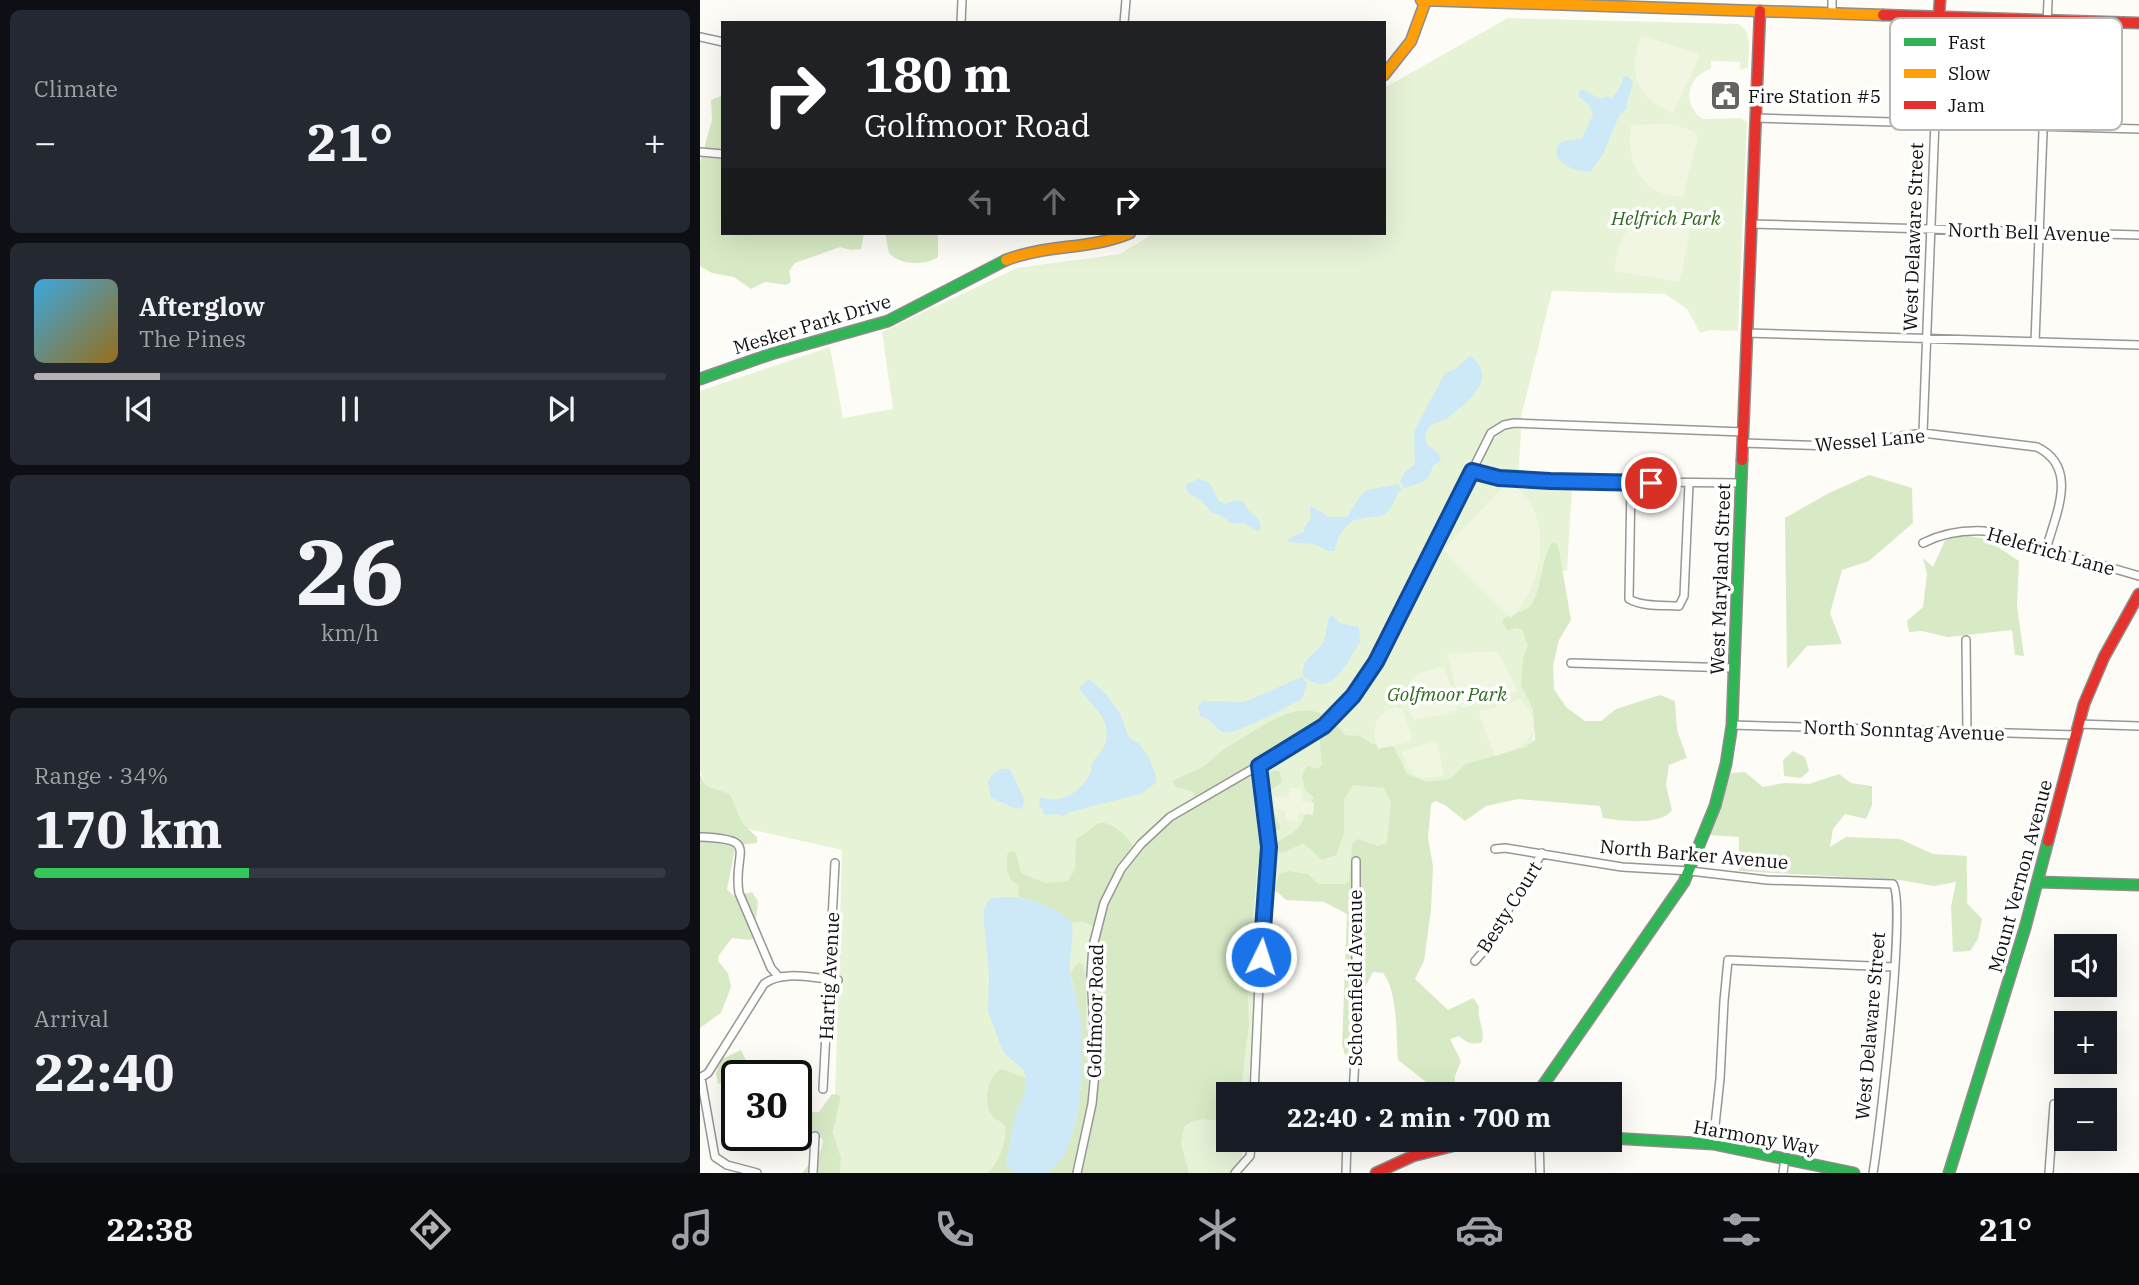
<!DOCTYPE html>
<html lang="en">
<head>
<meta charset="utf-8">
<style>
	body { margin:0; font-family:"IBM Plex Serif",serif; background:#242831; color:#f1f3f6; height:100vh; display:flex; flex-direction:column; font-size:26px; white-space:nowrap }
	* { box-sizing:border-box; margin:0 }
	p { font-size:23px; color:#9ea1a6 }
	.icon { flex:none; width:38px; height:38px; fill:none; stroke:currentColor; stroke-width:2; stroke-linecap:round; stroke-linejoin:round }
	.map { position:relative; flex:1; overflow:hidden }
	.panel { display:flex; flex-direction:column; gap:10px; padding:10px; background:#0d0f14; width:700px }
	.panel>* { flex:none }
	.hud { position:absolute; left:21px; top:21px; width:665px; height:214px; border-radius:0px; box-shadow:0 7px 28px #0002; background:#202124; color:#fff; overflow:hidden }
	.controls { position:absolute; left:1354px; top:934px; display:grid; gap:14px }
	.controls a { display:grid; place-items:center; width:63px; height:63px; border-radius:0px; background:#171b24; box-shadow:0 7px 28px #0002; font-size:35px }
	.speed { position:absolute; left:21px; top:1060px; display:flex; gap:14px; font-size:35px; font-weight:700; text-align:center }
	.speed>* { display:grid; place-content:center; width:91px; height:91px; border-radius:50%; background:#171b24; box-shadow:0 7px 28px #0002; line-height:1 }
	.speed .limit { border:4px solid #111; border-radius:10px; background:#fff; color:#111 }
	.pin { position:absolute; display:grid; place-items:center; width:60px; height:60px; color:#fff; margin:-30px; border:4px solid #fff; border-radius:50%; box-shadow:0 2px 7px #0007 }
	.me { position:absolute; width:77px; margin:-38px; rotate:4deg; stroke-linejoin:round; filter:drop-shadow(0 0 5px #0008) }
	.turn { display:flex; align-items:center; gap:24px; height:147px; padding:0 28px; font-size:32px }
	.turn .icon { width:91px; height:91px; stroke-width:2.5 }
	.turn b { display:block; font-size:49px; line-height:60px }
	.lanes { display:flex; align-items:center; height:66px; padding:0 28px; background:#0003; justify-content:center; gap:35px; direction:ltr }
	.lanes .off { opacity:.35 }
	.big { font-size:52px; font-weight:700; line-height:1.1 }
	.panel .card { flex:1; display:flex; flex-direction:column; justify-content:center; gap:10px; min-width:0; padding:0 24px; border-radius:10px; background:#242831 }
	.panel .dial { align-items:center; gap:0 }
	.dial b { font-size:91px; line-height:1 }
	.song { display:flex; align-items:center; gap:21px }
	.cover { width:84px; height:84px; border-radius:10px; background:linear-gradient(135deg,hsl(200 70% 55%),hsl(40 70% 35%)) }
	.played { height:7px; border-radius:4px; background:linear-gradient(90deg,#b2b2b3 20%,#363941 20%) }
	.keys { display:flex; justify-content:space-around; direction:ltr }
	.heat { display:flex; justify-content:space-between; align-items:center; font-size:38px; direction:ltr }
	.charge { height:10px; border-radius:5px; background:linear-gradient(90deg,#34c759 34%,#363941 0) }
	.trip { position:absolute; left:516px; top:1082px; width:406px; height:70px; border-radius:0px; background:#171b24; box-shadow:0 7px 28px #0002; font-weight:700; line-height:70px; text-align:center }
	.menu { display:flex; height:112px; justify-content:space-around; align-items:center; background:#090b0e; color:#9ea1a6 }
	.menu .icon { width:49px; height:49px }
	.menu .active { color:#b2b2b3 }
	.menu b { font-size:32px; color:#f1f3f6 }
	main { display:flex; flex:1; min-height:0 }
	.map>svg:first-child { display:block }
	.green { fill:#e7f3d7 }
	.forest { fill:#d8eac5 }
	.pitch { fill:#f0f6e1 }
	.water { fill:#cde8f7 }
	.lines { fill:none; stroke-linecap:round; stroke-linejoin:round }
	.street-casing { stroke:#979795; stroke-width:10 }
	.fast-casing { stroke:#8e8d8b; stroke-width:13 }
	.slow-casing { stroke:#8e8d8b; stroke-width:13 }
	.jam-casing { stroke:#8e8d8b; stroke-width:13 }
	.street { stroke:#fffffe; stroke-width:7 }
	.fast { stroke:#30b455; stroke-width:10 }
	.slow { stroke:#ff9f0a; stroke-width:10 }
	.jam { stroke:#e5322d; stroke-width:10 }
	.route-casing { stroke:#114b97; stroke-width:18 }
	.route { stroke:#1a73e8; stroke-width:12 }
	.labels { text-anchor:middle; stroke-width:7; stroke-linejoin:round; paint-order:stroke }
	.poi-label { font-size:19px; fill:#111; stroke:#fff; text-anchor:start }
	.park-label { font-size:19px; font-style:italic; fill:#2f6b1f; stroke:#fff }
	.street-label { font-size:19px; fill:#111; stroke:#fff }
	.key { fill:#fff; stroke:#b8b8b8; stroke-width:2 }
	.key-label { font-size:19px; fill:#111 }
</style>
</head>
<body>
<main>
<section class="panel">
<div class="card"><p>Climate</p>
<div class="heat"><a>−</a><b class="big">21°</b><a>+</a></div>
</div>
<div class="card">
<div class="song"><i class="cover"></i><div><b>Afterglow</b><p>The Pines</p></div></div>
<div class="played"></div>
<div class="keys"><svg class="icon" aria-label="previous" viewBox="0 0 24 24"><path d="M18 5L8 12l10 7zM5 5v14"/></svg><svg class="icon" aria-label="pause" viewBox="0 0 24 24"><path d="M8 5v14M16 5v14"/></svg><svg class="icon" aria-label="next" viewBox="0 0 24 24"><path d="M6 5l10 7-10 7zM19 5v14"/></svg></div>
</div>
<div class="card dial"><b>26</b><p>km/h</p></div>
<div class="card"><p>Range · 34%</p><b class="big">170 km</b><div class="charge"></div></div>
<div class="card"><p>Arrival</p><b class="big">22:40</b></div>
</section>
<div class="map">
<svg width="1439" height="1173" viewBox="0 0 1439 1173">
	<rect width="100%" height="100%" fill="#fdfcf7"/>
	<!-- green -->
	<path class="green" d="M808 18 1038 24C1054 31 1048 53 1048 67L1040 70V62L1011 61V69C987 76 981 105 1003 119L1041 118 1047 122 1038 331 1009 330 1000 333 987 309 965 294 852 291 822 413 818 483 872 487 867 571 846 570 831 762 725 794 661 896 561 891 548 1094H528V1139H546C545 1153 540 1163 532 1173H133L142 850 18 822 0 770V391L130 347 143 418 193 409 182 332 317 268 420 254 454 233H684V88Z"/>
	<!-- forest -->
	<path class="forest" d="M23 95V178L21 187 23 233H164L161 249 151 250 140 247 95 263 89 271 91 282 86 285 65 282 51 289 34 277 12 273 0 266V163L12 120 11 100Z
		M185 233H238V257C224 266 200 265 189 253Z
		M1169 475 1212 488 1213 523 1169 561 1142 570 1130 613 1142 644 1107 646 1087 669 1085 518 1129 493Z
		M1263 535 1286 539 1319 561 1317 606 1324 656 1315 655 1312 630 1248 637 1222 631 1209 632 1207 621 1223 607 1227 574 1223 558 1233 567 1246 538Z
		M852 542 857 544 859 550 871 620 859 640 853 666 854 689 866 707 885 721H901L916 709 960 695 975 701 977 730 987 758 969 765 966 785 972 810C962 826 920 821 903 818L900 806 818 799 786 806 765 821 745 805 735 801 731 804 728 838 733 866 731 910 724 961 715 979 748 1010 773 998 779 1006C777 1021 785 1027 782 1042 772 1046 766 1042 759 1036L750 1039 761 1061 755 1076 754 1094H736L730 1085 698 1060C696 1036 698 991 683 973L673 972 663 991 651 1000V1051L646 1059 642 1044 647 914 624 902 586 900 575 890 579 874 589 871 607 874 619 884H645L649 881 652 844 658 839 677 846 687 843 691 802 684 788 653 785 644 799V834L636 855 622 860 603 843 585 852H575L576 842C607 828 599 823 614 797L605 790 602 775 607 766 618 769 622 765 619 734C598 727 569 757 551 770V776L555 778 575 770 580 772 582 782 571 790 569 803 581 828 565 842 558 862 547 981 549 1024 540 1094H528V1121C511 1121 499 1115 484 1127L481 1144 489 1173H348C353 1166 361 1160 365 1153 388 1107 384 1021 370 973L378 963 383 964 386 978V1029L391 1032H396L393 973 399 935C392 924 384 919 372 923 358 909 338 901 318 897L319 886 311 880 307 871V855L311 851 316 853 321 873 345 883 368 881 375 869 376 839C382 836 397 824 399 823 411 820 429 838 434 848L463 823 495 803 493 792 474 786 473 781C483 775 493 772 503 767 510 762 516 754 524 749 563 728 609 682 645 735L660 736 671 743 694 747 707 774 726 782 750 779 766 764 826 747 835 740 833 709 821 685 823 658 828 645 822 630 817 628 807 630 802 621C809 612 823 615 831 605 841 593 841 560 852 542Z
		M1093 751 1105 757 1109 771 1101 778 1084 776 1083 760Z
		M1045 772 1063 787 1084 783 1109 784 1139 774 1151 783 1172 786V805L1166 819 1145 814 1133 829 1130 847 1146 837 1200 839 1233 854 1267 856C1266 872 1268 886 1267 903L1282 919 1278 939 1270 951 1253 952 1251 907 1256 882 1234 886 1200 880 1039 871V837L1010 835 1031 773Z
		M0 774 6 786 30 794 42 823 57 837V843L38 845 35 849 27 889 34 896 52 892 58 901 54 938 50 940 32 938 19 955 18 961 28 973 31 987 21 1013 0 1028Z
		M41 1050 54 1076H37V1078L18 1084 16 1073 22 1059Z
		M302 1069 326 1078 325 1092 317 1110 306 1163 309 1169 317 1173H288C298 1163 307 1143 305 1128 303 1120 298 1122 293 1117 282 1106 287 1074 302 1069Z
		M132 1094 141 1095 133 1133 141 1158 140 1173H102L121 1150 123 1140 112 1130 96 1128V1104L109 1112H119Z"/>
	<!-- pitch -->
	<path class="pitch" d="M941 36 997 53 999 57 973 113C935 96 928 75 941 36Z
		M968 124 993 130 998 137 983 197C975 195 962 195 955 190 933 176 927 150 931 125Z
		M959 214 992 219 981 278 977 282 915 271C915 254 925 223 942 216 947 214 954 215 959 214Z
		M809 481C818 489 830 498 834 510 849 546 837 592 811 618L743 550Z
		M797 651 818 691 764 708 761 707 747 654Z
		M744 666 757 707 755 712 713 720 707 700 709 683 720 673Z
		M821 699C849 731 827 747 795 756L779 714 781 710H787Z
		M696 707 703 710 712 738 710 742 678 749C670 730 675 713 696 707Z
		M734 741 737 742 744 776 718 778 709 769 701 752Z
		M590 788 603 789 601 801 614 803 613 815 599 813 598 822 585 820 586 811 573 808 575 796 588 798Z"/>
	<!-- water -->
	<path class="water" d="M924 76H927L933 82 927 102V108L919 116 903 154 891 171C877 172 866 168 857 157 856 137 867 142 882 138L893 115 889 105 878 96 879 92 882 89 900 99 908 96 911 99 921 86Z
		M770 356C800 378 767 402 749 417 743 422 734 421 729 427 725 432 725 436 726 443L739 454 741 461 733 466C727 484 723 482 704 488L700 481 705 472 715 464 714 431 745 373 755 369Z
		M498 479 509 482 518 500 525 504 536 500 543 501 548 510 559 519 561 528 557 531 544 523H531L520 515 512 513 501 500 491 495 486 489V484Z
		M698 484 702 490 698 492 691 508 685 515 654 520 647 526 640 534 634 551H628L614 544 588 542V539L604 532V528L611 518 610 506 630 517H647L661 495 667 490Z
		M632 615 640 623 659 627 660 642C645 664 633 700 603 676 601 660 612 657 621 646 626 639 627 626 629 617Z
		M602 677 607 683 602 699C590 705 533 737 523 732 515 729 512 719 500 716L498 707 503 701 544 702Z
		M389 679 407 695 420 714 429 738 439 743 449 758 456 776V783L440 794 370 812 362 817 359 814 345 815 339 804 340 798 342 797C361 805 383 791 391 772 393 766 389 768 393 762 402 749 409 746 406 728 404 710 387 703 379 688Z
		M310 769 324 799 323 807 318 809 291 798 288 782C294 772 298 768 310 769Z
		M306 897C331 898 354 905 372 923 374 940 369 955 370 972 371 986 378 1000 380 1014 384 1053 383 1118 365 1153 361 1160 353 1166 348 1173H317L309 1169 306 1163 317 1110 325 1092 326 1078 323 1069 307 1056 302 1049 288 1011 289 973 284 923V910L288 901 292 898Z"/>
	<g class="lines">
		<defs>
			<path id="street" d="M1132 13V0
				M261 23 262 0
				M424 23 426 0
				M0 37 23 42
				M1056 118 1439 129
				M0 152 23 154
				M1051 224 1439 235
				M1047 333 1439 345
				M1335 342 1348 0
				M1223 433 1239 16
				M1043 443 1132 446 1223 433 1337 447C1378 467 1357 511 1348 543V551
				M772 471 799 478 850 481 1042 483
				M931 483 929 599C943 607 963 605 979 606L984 596 989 484
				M1223 543C1243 533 1262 530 1284 531L1439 576
				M1266 640 1267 732
				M871 663 1034 668
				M1378 724 1439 726
				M1032 725 1375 735
				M0 837C62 839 32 851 39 893L71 968 78 976
				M795 849 805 848 922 867 990 871 1067 880 1193 884C1207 903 1179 1137 1173 1173
				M775 961 783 952 842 853
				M0 1078 8 1073 64 984C83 969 115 979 138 980
				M1 1078 15 1157 27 1165 57 1173
				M123 1089 135 863
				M554 1094 559 984 569 847 559 767
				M653 1094 656 1042V861
				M839 1139 840 1173
				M1013 1144 1020 1079 1024 1001 1028 960 1194 967
				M113 1173 115 1136
				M377 1173 392 1104 396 1062 391 974 393 946 404 903 421 869 441 844 470 817 604 739C634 719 658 694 676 662L791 433 804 425 814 423 1043 432
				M535 1173 550 1156 552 1139
				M646 1173 647 1139
				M1083 1173 1085 1158
				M1349 1173 1354 1104"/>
			<path id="fast" d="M0 379 71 354 188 321 306 260
				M1338 882 1439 885
				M837 1094 984 882 1015 806 1026 764 1032 725 1042 460
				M910 1138 1013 1144 1154 1173
				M1249 1173 1325 928 1348 841"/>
			<path id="slow" d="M721 0 1183 15
				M684 75 711 41 726 0
				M306 260C347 244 390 250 430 233"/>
			<path id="jam" d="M1183 15 1439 23
				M1239 16 1240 0
				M1042 460 1060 11
				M1348 841 1384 704 1404 657 1439 594
				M676 1173 713 1156 780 1139"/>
		</defs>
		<!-- street casing -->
		<use href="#street" class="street-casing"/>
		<!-- fast casing -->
		<use href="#fast" class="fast-casing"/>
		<!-- slow casing -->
		<use href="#slow" class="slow-casing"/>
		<!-- jam casing -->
		<use href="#jam" class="jam-casing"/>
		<!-- street -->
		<use href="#street" class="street"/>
		<!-- fast -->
		<use href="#fast" class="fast"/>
		<!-- slow -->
		<use href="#slow" class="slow"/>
		<!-- jam -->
		<use href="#jam" class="jam"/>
	</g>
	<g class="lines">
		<defs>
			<path id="route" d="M561 957 569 847 559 766 624 726 653 696 676 662 772 471 799 478 850 481 951 483"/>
		</defs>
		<!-- route casing -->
		<use href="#route" class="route-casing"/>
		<!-- route -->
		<use href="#route" class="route"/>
	</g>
	<!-- icons -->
	<defs>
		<symbol id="civic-square" viewBox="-11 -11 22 22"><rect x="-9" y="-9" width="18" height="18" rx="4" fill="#646362" stroke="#fff"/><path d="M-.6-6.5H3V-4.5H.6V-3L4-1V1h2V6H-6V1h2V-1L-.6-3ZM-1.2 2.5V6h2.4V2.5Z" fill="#fff"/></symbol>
	</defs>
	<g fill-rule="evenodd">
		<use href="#civic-square" x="1008" y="78" width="35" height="35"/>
	</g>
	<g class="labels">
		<!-- poi labels -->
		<g class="poi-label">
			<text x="1048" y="103">Fire Station #5</text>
		</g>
		<!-- park labels -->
		<g class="park-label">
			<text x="966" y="225">Helfrich Park</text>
			<text x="747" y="701">Golfmoor Park</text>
		</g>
		<!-- street labels -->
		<g class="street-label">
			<text transform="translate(1329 232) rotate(2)" y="7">North Bell Avenue</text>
			<text transform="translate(1213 237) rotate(-88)" y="7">West Delaware Street</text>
			<text transform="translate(112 324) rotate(-17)" y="7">Mesker Park Drive</text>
			<text transform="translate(1170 440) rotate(-5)" y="7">Wessel Lane</text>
			<text transform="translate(1351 551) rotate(16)" y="7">Helefrich Lane</text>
			<text transform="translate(1020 579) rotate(-88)" y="7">West Maryland Street</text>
			<text transform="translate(1204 730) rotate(2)" y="7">North Sonntag Avenue</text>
			<text transform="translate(994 854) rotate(5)" y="7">North Barker Avenue</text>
			<text transform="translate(1320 876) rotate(-75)" y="7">Mount Vernon Avenue</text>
			<text transform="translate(809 907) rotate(-58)" y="7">Besty Court</text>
			<text transform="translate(129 976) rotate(-87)" y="7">Hartig Avenue</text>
			<text transform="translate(655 978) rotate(-90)" y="7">Schoenfield Avenue</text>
			<text transform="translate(395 1011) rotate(-89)" y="7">Golfmoor Road</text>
			<text transform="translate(1170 1026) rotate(-85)" y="7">West Delaware Street</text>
			<text transform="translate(1056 1137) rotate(10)" y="7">Harmony Way</text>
		</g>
	</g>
	<!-- legend -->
	<rect x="1190" y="18" width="232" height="112" rx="10" class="key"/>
	<rect x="1204" y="38" width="32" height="8" fill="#30b455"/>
	<rect x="1204" y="69" width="32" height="9" fill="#ff9f0a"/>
	<rect x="1204" y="101" width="32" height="8" fill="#e5322d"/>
	<g class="key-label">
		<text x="1248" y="49">Fast</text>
		<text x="1248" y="80">Slow</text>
		<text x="1248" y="112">Jam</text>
	</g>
</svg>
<div class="controls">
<a><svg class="icon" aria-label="sound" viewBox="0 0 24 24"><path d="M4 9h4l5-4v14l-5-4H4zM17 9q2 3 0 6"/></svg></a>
<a>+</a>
<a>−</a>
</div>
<div class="speed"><div class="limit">30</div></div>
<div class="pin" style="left:951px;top:483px;background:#d93025"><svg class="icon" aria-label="arrive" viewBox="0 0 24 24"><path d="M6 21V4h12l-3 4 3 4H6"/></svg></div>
<svg class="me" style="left:561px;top:957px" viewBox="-20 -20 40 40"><circle r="17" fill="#1a73e8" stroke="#fff" stroke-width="3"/><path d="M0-11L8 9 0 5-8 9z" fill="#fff"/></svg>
<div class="trip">22:40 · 2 min · 700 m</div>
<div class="hud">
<div class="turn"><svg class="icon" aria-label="right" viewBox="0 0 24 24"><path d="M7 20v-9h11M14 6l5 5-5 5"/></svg><div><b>180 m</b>Golfmoor Road</div></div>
<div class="lanes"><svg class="icon off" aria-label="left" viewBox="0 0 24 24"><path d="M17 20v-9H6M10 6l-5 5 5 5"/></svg><svg class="icon off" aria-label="ahead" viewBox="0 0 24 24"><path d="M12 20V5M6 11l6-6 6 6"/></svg><svg class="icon" aria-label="right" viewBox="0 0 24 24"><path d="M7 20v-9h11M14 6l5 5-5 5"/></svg></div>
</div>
</div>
</main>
<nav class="menu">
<b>22:38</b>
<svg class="icon active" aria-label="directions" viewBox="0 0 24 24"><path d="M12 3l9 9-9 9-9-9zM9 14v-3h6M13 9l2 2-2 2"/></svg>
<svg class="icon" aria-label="music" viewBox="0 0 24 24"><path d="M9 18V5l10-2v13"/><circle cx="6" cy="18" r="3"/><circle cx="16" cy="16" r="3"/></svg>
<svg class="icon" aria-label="phone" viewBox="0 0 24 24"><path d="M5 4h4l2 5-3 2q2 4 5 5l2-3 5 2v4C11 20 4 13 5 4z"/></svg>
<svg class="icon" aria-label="climate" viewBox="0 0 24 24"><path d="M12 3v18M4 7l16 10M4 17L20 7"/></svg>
<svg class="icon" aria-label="car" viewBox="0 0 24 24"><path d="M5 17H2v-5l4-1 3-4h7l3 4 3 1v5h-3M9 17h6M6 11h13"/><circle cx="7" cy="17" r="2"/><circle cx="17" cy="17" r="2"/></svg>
<svg class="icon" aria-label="filters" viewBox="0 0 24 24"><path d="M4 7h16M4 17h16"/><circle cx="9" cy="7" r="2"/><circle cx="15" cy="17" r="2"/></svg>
<b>21°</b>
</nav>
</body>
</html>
